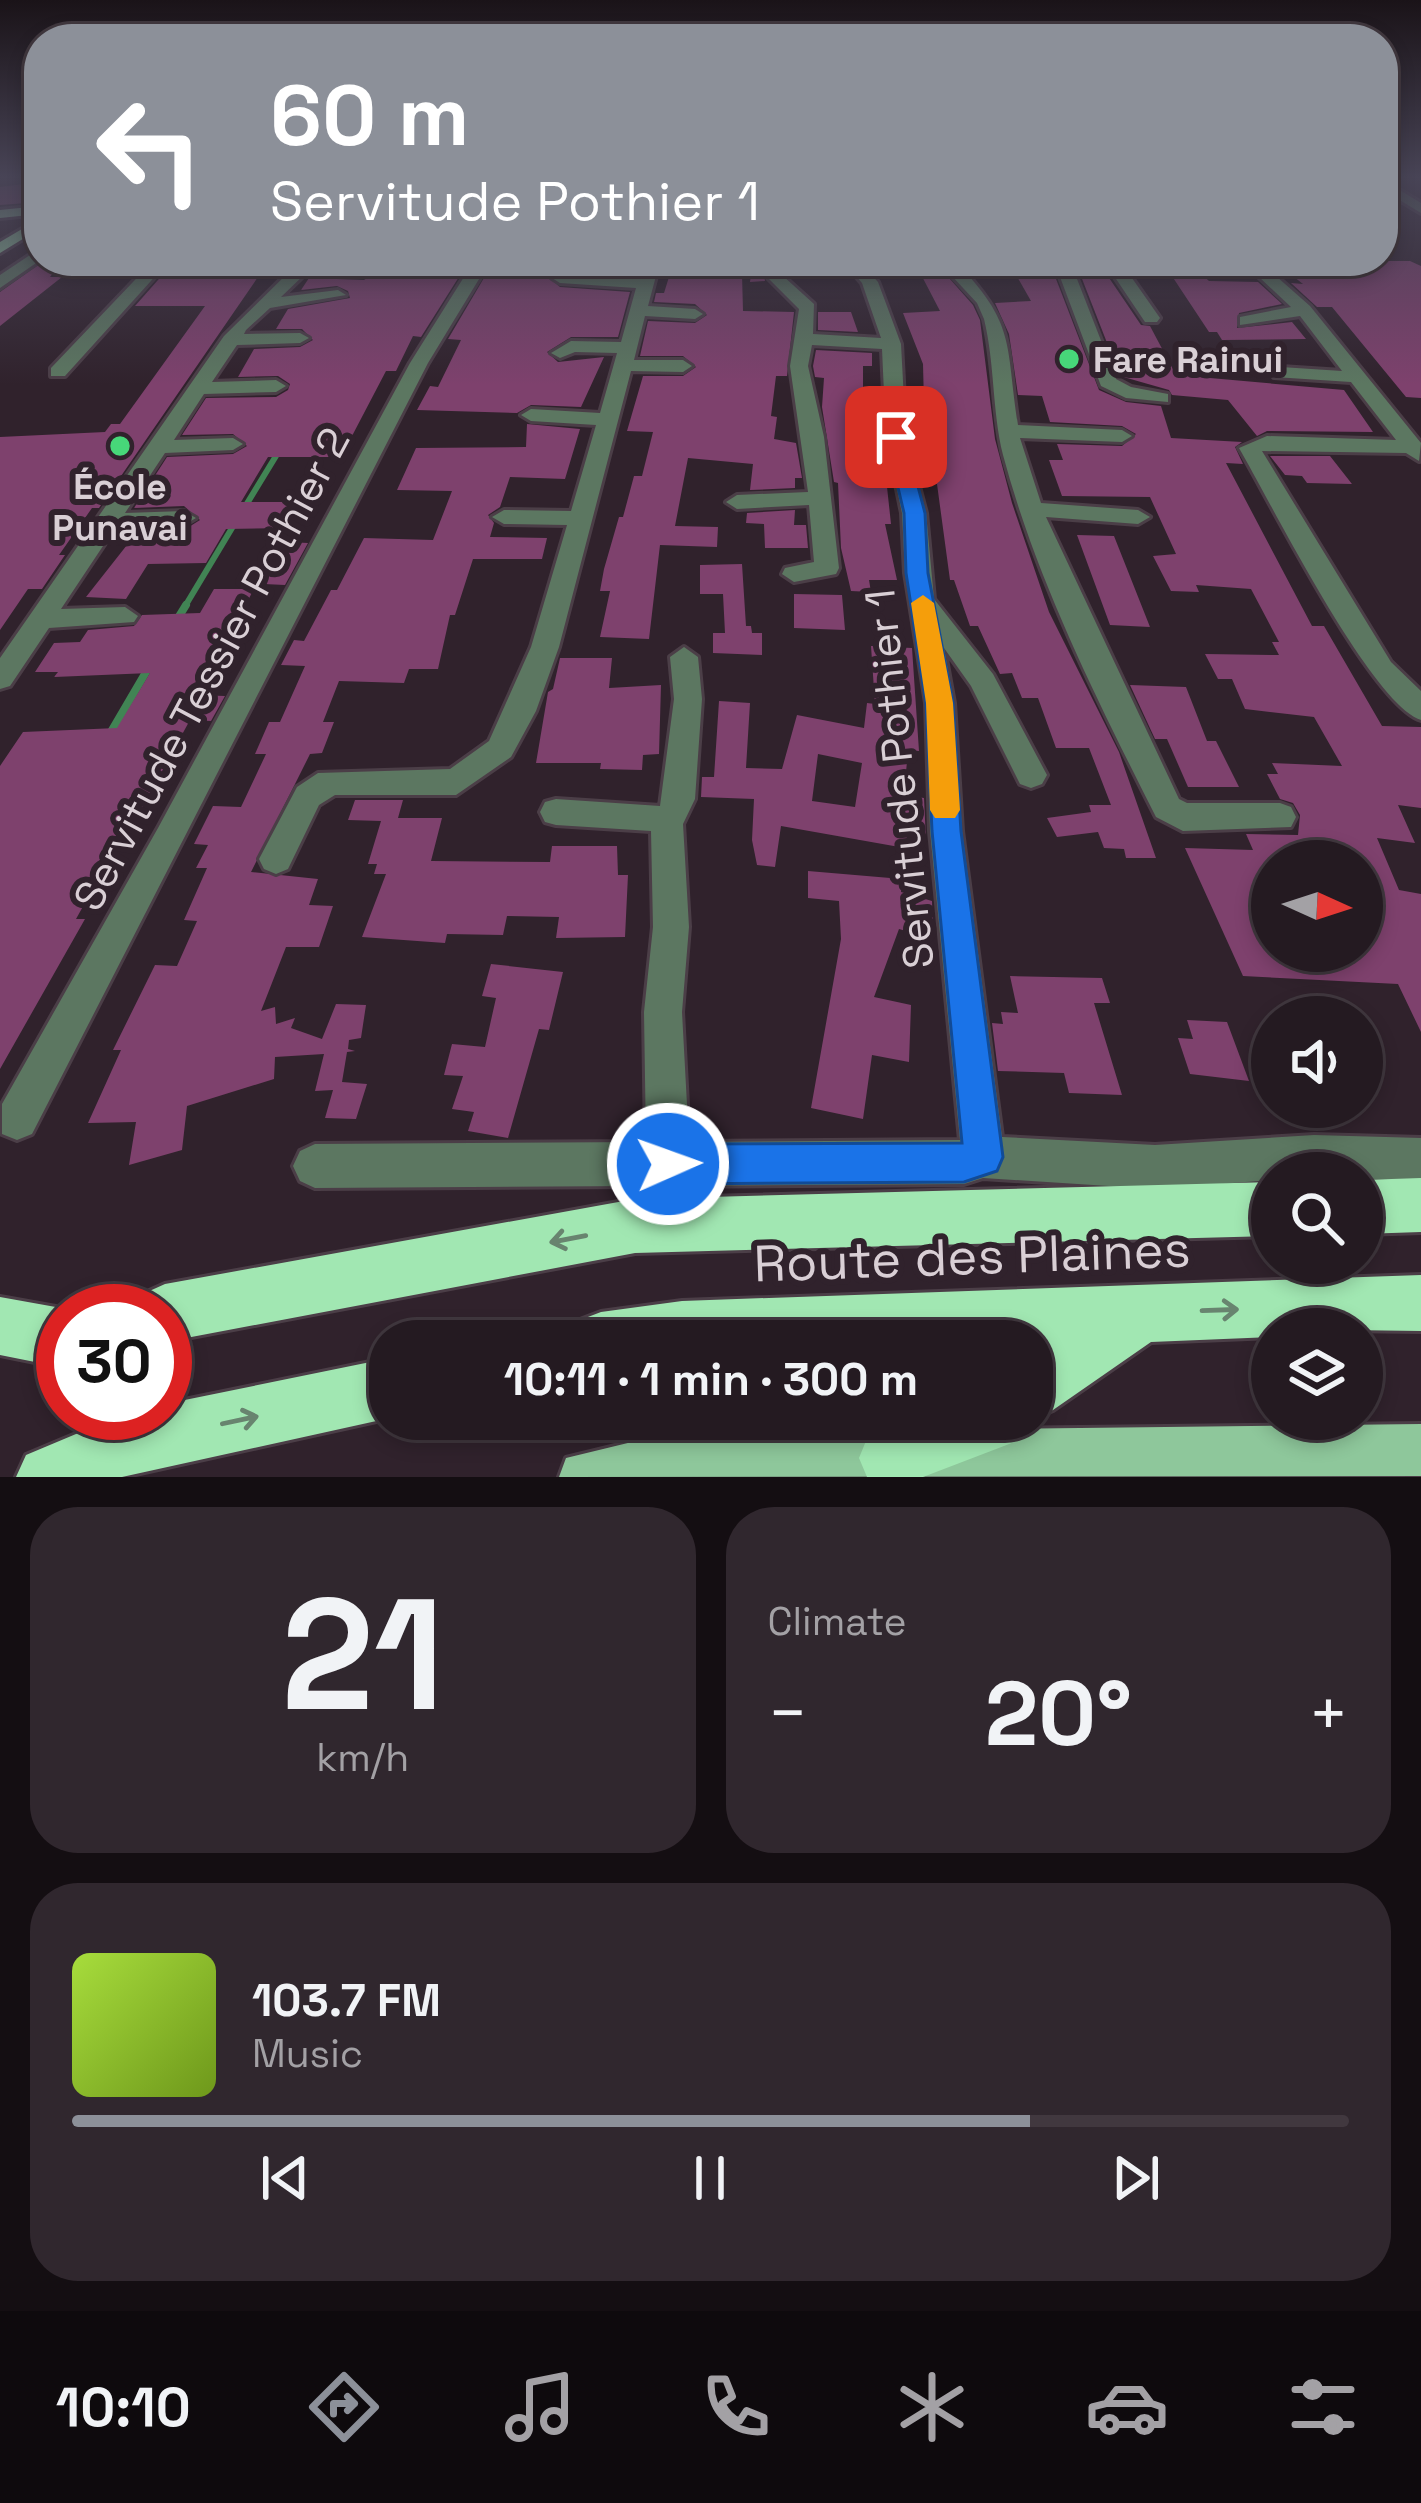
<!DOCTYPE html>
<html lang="en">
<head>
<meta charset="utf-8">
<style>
	body { margin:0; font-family:"Space Grotesk",sans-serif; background:#30272e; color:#f1f3f6; height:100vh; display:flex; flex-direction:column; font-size:45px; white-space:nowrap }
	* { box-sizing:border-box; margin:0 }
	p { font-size:39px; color:#a3a1a5 }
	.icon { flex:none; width:66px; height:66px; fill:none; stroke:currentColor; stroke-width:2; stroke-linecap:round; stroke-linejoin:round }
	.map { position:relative; height:1477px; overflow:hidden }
	.side { display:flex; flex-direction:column; gap:30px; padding:30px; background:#140e12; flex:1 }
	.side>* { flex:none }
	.hud { position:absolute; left:24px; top:24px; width:1374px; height:252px; border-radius:48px; box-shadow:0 6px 18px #0003,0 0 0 3px #41383f; background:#8c9099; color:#fff; overflow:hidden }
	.needle { width:78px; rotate:93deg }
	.buttons { position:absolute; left:1251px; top:840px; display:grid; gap:24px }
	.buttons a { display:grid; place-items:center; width:132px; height:132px; border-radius:50%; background:#241a21; box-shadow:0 6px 18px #0003,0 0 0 3px #41383f; font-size:60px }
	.speed { position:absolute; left:36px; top:1284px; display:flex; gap:24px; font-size:60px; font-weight:700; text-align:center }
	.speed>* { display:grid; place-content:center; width:156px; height:156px; border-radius:50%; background:#241a21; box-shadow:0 6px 18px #0003,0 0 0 3px #41383f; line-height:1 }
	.speed .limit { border:18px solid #d22; background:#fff; color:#111 }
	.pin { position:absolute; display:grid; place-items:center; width:102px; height:102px; color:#fff; margin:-51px; border-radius:24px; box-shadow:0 6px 18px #0006 }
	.me { position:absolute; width:132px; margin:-66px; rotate:88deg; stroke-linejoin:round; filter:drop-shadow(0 0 9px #0008) }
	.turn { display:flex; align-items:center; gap:42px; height:252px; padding:0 48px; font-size:54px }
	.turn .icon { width:156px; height:156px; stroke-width:2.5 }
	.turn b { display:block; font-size:84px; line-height:102px }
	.big { font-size:90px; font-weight:700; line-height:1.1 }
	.side .widget { flex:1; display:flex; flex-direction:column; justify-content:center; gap:18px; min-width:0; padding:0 42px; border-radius:48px; background:#30272e }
	.side .dial { align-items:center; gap:0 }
	.dial b { font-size:156px; line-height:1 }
	.song { display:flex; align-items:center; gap:36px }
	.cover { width:144px; height:144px; border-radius:18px; background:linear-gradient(135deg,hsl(80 70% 55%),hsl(80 70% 35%)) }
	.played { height:12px; border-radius:6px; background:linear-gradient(90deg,#8c9099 75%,#41383f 75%) }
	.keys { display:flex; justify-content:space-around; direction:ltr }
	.heat { display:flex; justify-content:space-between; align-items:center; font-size:66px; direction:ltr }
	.side .tiles { flex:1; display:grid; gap:30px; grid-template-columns:1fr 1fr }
	.widget:last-child { grid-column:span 2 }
	.trip { position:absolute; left:369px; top:1320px; width:684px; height:120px; border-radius:48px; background:#241a21; box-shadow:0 6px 18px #0003,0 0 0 3px #41383f; font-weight:700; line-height:120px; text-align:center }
	.menu { display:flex; height:192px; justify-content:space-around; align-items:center; background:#0e0a0d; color:#a3a1a5 }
	.menu .icon { width:84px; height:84px }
	.menu .active { color:#8c9099 }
	.menu b { font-size:54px; color:#f1f3f6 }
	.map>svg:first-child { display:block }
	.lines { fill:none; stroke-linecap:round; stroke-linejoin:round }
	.stream-far2 { stroke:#418454; stroke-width:3 }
	.stream-far1 { stroke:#418454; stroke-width:6 }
	.stream { stroke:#418454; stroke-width:8 }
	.building { fill:#7e416d; fill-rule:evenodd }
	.minor-casing { stroke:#4b3e47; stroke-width:6 }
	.major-casing { stroke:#4b3e47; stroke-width:6 }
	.highway-casing { stroke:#4b3e47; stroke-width:6 }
	.minor { fill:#5c7761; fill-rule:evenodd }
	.major { fill:#8ec79b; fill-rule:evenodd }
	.highway { fill:#a1e7b2; fill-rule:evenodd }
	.oneway { stroke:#68846f }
	.route { fill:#1a73e8; stroke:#114b97; stroke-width:3 }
	.slow { fill:#f59e0b }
	.poi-dot { fill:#47d779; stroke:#30222c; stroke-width:4.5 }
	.labels { text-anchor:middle; stroke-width:12; stroke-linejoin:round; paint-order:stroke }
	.far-poi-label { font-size:36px; font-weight:bold; fill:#d9cfd5; stroke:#30222c; text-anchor:start }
	.street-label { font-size:42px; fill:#d9cfd5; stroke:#30222c }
	.near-street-label { font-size:51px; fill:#d9cfd5; stroke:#30222c }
</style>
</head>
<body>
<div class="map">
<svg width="1421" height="1477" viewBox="0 0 1421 1477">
	<rect width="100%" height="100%" fill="#30222c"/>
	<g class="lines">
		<!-- stream-far2 -->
		<path class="stream-far2" d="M541 279 564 274 570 261"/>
		<!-- stream-far1 -->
		<path class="stream-far1" d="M243 510 279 451
			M184 608 235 523"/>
		<!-- stream -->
		<path class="stream" d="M178 618 186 605
			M108 737 149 667"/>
	</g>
	<!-- building -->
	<path class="building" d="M39 182V202L0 205V187Z
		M44 261H62L50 277H62L0 326V292Z
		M269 261 99 508H92L59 555H65L42 589H28L0 630V437L105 432 111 424H120L205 306H135L173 263Z
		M333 261H469L421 337 413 336 396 371H386L341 457H268L241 502H299L285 528 226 529 206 563 148 564 126 599 86 597 138 531 184 530 200 520 184 506 134 508 167 457 233 454 247 446 233 434 182 435 206 398 276 397 288 390 290 384 278 376 238 377 254 349 300 347 313 340 302 329H276L288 309 350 298 348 291 337 286 301 290 309 278 364 280 376 272 373 267Z
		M494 261 615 263 614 270H627L560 268 548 277 560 287 630 292 618 337H571L547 352 558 362 604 357 581 407 531 405 517 413 417 410 430 386 438 387 461 340 448 339Z
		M674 261H705L702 273 742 274 743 311 794 312 787 376H776L771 416 777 417 774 439 796 443 802 478H795V488L750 490 753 464 688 458 675 526 718 527 717 547 660 545 649 639 600 637 610 591H600L604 569 619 517H623L634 476H642L653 432 627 431 643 376H683L696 367 683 356H640L648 321 695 323 707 315 695 304 654 302 656 293H664Z
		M753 261H826V277L793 279 781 271 764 275 765 281 750 282Z
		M914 261H934L973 305 980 320 995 439 1012 503 1049 612 1119 752 1156 858H1126L1124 849 1104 848 1098 832 1057 837 1047 818 1091 812 1089 805H1111L1089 748H1056L1038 698H1022L1012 673 1000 674 978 626H970L954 580H950L937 484H930L917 442 916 404H924L923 364 903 313 940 311Z
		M1162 261H1187L1209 281 1258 282 1282 304 1239 313 1237 328 1292 322 1306 339 1222 340 1217 332H1209Z
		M1274 261H1410L1421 266V398L1406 397 1332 307H1317L1291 283 1303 284Z
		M1011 266H1051L1099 390 1126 402 1161 406 1171 438 1242 442 1235 447 1243 464 1226 463 1312 626H1324L1382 726 1421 727V808L1398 805 1415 843 1377 838 1399 890 1421 894V1032L1398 984 1243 976 1185 848 1253 850 1246 834 1298 835 1300 815 1293 803 1280 799 1267 774H1278L1272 763 1342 766 1314 717 1245 709 1232 679H1218L1205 654 1279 655 1272 642H1279L1251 589 1196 585 1199 592 1171 591 1153 556 1176 554 1150 497 1062 496 1049 460H1063L1057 444 1122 446 1136 434 1122 426 1050 422 1042 396 1018 395 1009 334 995 303 1031 301ZM1272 861H1362V951H1272Z
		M1077 266H1101L1141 325 1150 326 1176 375 1344 390 1373 432 1267 431 1257 436 1228 400 1172 395 1169 390 1120 376Z
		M818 312H851L858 332 818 330Z
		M816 350 872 353V366H863V430L881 431 891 524H885L897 580H869L871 592 851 591 841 548 838 483 834 482 822 407 824 378 815 377 813 366Z
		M527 424 580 429 565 479 510 477 500 507 488 515 494 523 490 537 547 538 542 559H473L455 615H450L438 669H409L404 683 339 681 323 722H334L322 753 310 754 251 872 318 879 309 905 333 906 319 947H286L261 1011 275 1007 276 1024 295 1018 291 1028 322 1039 336 1004 366 1005 361 1038 349 1040 348 1049 355 1051 347 1052 342 1082 367 1084 356 1119 325 1118 333 1090 315 1091 324 1054 275 1057 274 1079 187 1106 182 1150 129 1165 136 1122 88 1123 121 1050H113L155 965 177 966 197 921 184 920 207 868H196L208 845 194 844 213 806 241 807 266 754H255L269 722H280L305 666 281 665 294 640 304 641 331 590H337L364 538 433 540 452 491 397 490 416 448 526 447Z
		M1270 456H1330L1352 484 1307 483 1302 476 1285 475Z
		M795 510 794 525H806L808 548H765L764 524 746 523 747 513Z
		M1077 535 1114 536 1150 627 1110 625Z
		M288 542 308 543 285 585 264 584Z
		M742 564 746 626H751L752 633H762V655L713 653V633H725L723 594H700V565Z
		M214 589H254L197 695 225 696 211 721 190 720 121 846H108L81 892H91L76 919H85L0 1069V766L23 732 117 728 150 673 54 677 58 672H35L54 643 80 642 88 630 134 626 142 615 200 613Z
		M794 594 842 595 845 630 794 628Z
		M871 646 912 648 919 751 908 750 904 795 924 798 926 840 907 836 905 848 781 826 775 867 757 865 752 840 754 799 701 797 702 777H714L719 701 750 703 746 768 782 769 797 715 864 728 867 703 875 704ZM818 754 862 763 855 807 812 801Z
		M560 658H612L609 688 661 685 659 754 643 755 642 770 600 769 601 763H536L548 692 553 689Z
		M1130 685 1186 687 1207 741H1216L1239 787H1188L1167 739H1155Z
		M355 800H403L398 818H442L431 861 550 862 552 846H617L618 875H628L625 937 556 938 559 917 507 916 503 935 447 934 445 943 362 937 386 874H374L377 864H368L381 821 348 820Z
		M808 871 902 879 901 892 932 901 933 939 899 929 874 997 911 1005 909 1062 872 1055 863 1119 811 1108 841 939 839 901 808 898Z
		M491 964 563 972 549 1030 539 1029 508 1138 468 1131 474 1112 452 1109 463 1076 444 1075 452 1044 485 1047 496 998 482 996Z
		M1010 976 1102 978 1110 1003H1094L1122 1095 1069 1093 1064 1073 998 1071 992 1023 1003 1024 1001 1012 1018 1013Z
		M1187 1020 1227 1022 1249 1081 1190 1074 1178 1038 1193 1039Z"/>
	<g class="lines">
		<defs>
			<path id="minor" d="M1383 180 1421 203V213L1383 190Z
				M39 249V261L0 288V275Z
				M153 261H169L65 376H51V368Z
				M300 261 372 271 364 276 306 273 281 297 338 290 346 295 270 308 246 330 244 334 300 333 309 338 300 343 237 345 212 382 276 380 286 386 276 392 204 394 174 440 233 438 243 444 233 450 165 453 125 513 184 511 196 518 184 525 115 528 61 609 125 607 138 616 134 622 49 628 10 686 0 689V658L224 336Z
				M474 261H490L428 363 32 1134 17 1140 2 1134V1104L158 828 410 363Z
				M644 261H660L648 306 695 309 703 314 695 319 645 316 634 360H683L692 366 683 372 631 371 559 647 536 711 511 757 456 795H335L319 805 288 869 276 874 264 869 259 859 297 787 318 773 450 769 489 741 531 647 567 525 504 524 492 517 504 510 571 511 596 425 531 421 521 415 531 409 600 413 617 353 575 352 560 358 551 353 571 341 621 342 636 288 560 283 552 278 560 273 639 279Z
				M843 261H859L878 282 901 344 906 437 926 513 934 599 993 674 1047 775 1042 784 1031 788 1020 784 971 686 944 648 954 703 962 831 1002 1137 1155 1145 1314 1135 1421 1138V1180L1362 1179V1173H1272V1180L1155 1189 983 1178 964 1184 315 1188 300 1181 293 1166 300 1151 315 1144 646 1142 644 1012 653 927 651 831 556 825 545 822 540 812 545 802 556 799 660 806 674 699 670 657 684 647 698 657 702 699 695 799 683 824 689 927 682 1012 689 1142 960 1140 930 831 926 703 905 573 902 513 886 437 882 349 812 345 808 366 824 437 839 568 836 574 794 582 782 574 785 568 814 562 809 505 737 509 726 502 737 495 808 492 790 366 799 309 768 278 782 275 814 304 813 334 881 338 862 283Z
				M938 261H955C1017 325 1005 342 1018 425L1122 430 1132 436 1122 442 1020 438 1041 503 1138 510 1150 517 1138 524 1046 517 1179 799 1187 803H1280L1291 807 1296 817 1291 827 1183 831 1156 817C1098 702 1036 579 1003 455 992 411 995 364 984 319L977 303Z
				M1054 261H1070L1116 379 1131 387 1168 394V402L1126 398 1101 386Z
				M1104 261H1120L1160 318 1157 322H1145Z
				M1242 261H1259L1310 306 1421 443 1419 461 1406 453 1262 451 1391 662 1421 691V720C1371 704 1270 501 1239 448L1267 436 1396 440 1351 382 1274 377V369L1281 367 1342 371 1300 316 1240 325V317L1291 307Z"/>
			<path id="major" d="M39 206V214L0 218V210Z
				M39 219V229L0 253V242Z
				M1421 1424V1476L559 1477 566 1458 669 1433Z"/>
			<path id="highway" d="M1421 1178V1232L1362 1234V1180Z
				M1272 1182V1236L635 1253 165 1342V1311H137L145 1293 165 1284 635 1199Z
				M1421 1275V1331L1272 1329V1337L1151 1342 1053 1410 1032 1419V1353L1044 1345 1032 1346V1341H572L580 1320 601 1312 682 1301Z
				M0 1297 78 1311H63V1363L50 1365 0 1355Z
				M390 1358V1418L122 1477H16L26 1455 126 1413H165V1404Z
				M911 1419H1026L1017 1441 923 1477H867L859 1458 868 1436Z"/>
		</defs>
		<!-- minor casing -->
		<use href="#minor" class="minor-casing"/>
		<!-- major casing -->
		<use href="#major" class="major-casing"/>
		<!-- highway casing -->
		<use href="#highway" class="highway-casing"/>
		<!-- minor -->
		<use href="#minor" class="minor"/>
		<!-- major -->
		<use href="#major" class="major"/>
		<!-- highway -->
		<use href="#highway" class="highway"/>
	</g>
	<!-- one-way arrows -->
	<defs><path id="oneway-shaft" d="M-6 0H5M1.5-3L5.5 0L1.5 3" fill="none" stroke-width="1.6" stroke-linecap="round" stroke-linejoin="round" transform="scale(3)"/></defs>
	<g class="oneway">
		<use href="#oneway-shaft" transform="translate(568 1239) rotate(169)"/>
		<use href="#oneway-shaft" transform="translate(1220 1310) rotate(-2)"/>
		<use href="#oneway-shaft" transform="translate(240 1420) rotate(-12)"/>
	</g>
	<!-- sky -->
	<linearGradient id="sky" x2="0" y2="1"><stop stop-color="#1a1318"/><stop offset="0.46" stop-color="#484456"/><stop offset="1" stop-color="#484456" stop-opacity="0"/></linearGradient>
	<rect width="1421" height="385" fill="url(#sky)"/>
	<!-- route -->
	<path class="route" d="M896 431 905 437 925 513 928 573 953 703 961 831 1003 1157 997 1171 964 1182 668 1184 654 1178 648 1164 654 1150 668 1144 962 1143 932 831 926 703 906 573 904 513 886 437Z"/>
	<!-- slow -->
	<path class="slow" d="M923 595 934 603 953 703 960 810 955 818H935L930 810 926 703 911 603Z"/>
	<!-- markers -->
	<g class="poi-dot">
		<circle cx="1069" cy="359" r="12"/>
		<circle cx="120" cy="446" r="12"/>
	</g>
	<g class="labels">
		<!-- far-poi labels -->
		<g class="far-poi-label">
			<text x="1093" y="372">Fare Rainui</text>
			<text x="120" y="499" text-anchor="middle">École<tspan x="120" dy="41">Punavai</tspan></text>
		</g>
		<!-- street labels -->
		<g class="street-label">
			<text transform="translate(211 669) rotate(-62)" y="15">Servitude Tessier Pothier 2</text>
			<text transform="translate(899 779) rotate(-96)" y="15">Servitude Pothier 1</text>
		</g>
		<!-- near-street labels -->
		<g class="near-street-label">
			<text transform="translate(972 1256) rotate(-2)" y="18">Route des Plaines</text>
		</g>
	</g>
</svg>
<div class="buttons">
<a><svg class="needle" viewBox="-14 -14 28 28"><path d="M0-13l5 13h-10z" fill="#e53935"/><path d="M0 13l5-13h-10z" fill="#a3a1a5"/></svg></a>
<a><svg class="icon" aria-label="sound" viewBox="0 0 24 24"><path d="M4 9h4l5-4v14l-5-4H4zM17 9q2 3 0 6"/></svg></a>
<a><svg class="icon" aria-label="search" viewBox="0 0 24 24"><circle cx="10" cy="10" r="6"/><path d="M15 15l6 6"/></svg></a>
<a><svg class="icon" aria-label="layers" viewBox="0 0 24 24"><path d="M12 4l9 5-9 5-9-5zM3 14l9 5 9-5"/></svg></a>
</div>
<div class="speed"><div class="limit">30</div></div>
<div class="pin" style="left:896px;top:437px;background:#d93025"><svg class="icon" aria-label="arrive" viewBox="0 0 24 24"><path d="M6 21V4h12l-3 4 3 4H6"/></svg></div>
<svg class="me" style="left:668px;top:1164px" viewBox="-20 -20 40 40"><circle r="17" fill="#1a73e8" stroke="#fff" stroke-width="3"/><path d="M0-11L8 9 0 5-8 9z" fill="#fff"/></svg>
<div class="trip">10:11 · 1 min · 300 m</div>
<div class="hud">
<div class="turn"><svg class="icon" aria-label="left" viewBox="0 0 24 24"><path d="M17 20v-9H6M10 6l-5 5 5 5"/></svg><div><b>60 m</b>Servitude Pothier 1</div></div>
</div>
</div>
<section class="side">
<div class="tiles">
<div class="widget dial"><b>21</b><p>km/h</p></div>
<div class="widget"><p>Climate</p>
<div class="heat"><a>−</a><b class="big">20°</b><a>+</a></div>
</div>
<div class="widget">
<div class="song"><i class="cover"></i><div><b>103.7 FM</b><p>Music</p></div></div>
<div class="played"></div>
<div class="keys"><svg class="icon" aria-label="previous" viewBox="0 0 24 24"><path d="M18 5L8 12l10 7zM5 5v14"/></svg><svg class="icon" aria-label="pause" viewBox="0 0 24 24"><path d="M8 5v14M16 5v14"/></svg><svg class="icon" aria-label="next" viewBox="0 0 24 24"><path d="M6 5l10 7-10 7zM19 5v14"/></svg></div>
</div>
</div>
</section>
<nav class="menu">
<b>10:10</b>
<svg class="icon active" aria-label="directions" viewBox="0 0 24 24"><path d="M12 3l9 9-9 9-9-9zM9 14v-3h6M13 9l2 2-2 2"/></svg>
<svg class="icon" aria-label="music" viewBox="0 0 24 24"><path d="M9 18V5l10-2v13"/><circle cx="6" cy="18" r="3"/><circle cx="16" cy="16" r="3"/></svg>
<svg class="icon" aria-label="phone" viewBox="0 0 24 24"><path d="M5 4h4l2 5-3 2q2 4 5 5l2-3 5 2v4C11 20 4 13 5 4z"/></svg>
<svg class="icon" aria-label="climate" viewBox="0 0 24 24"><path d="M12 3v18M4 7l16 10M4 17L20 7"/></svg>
<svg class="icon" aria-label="car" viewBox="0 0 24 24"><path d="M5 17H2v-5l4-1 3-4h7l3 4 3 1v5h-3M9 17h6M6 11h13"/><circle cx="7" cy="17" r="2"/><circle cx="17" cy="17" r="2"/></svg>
<svg class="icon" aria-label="filters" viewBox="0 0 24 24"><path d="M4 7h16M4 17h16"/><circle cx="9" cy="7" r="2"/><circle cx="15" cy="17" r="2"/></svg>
</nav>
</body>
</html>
